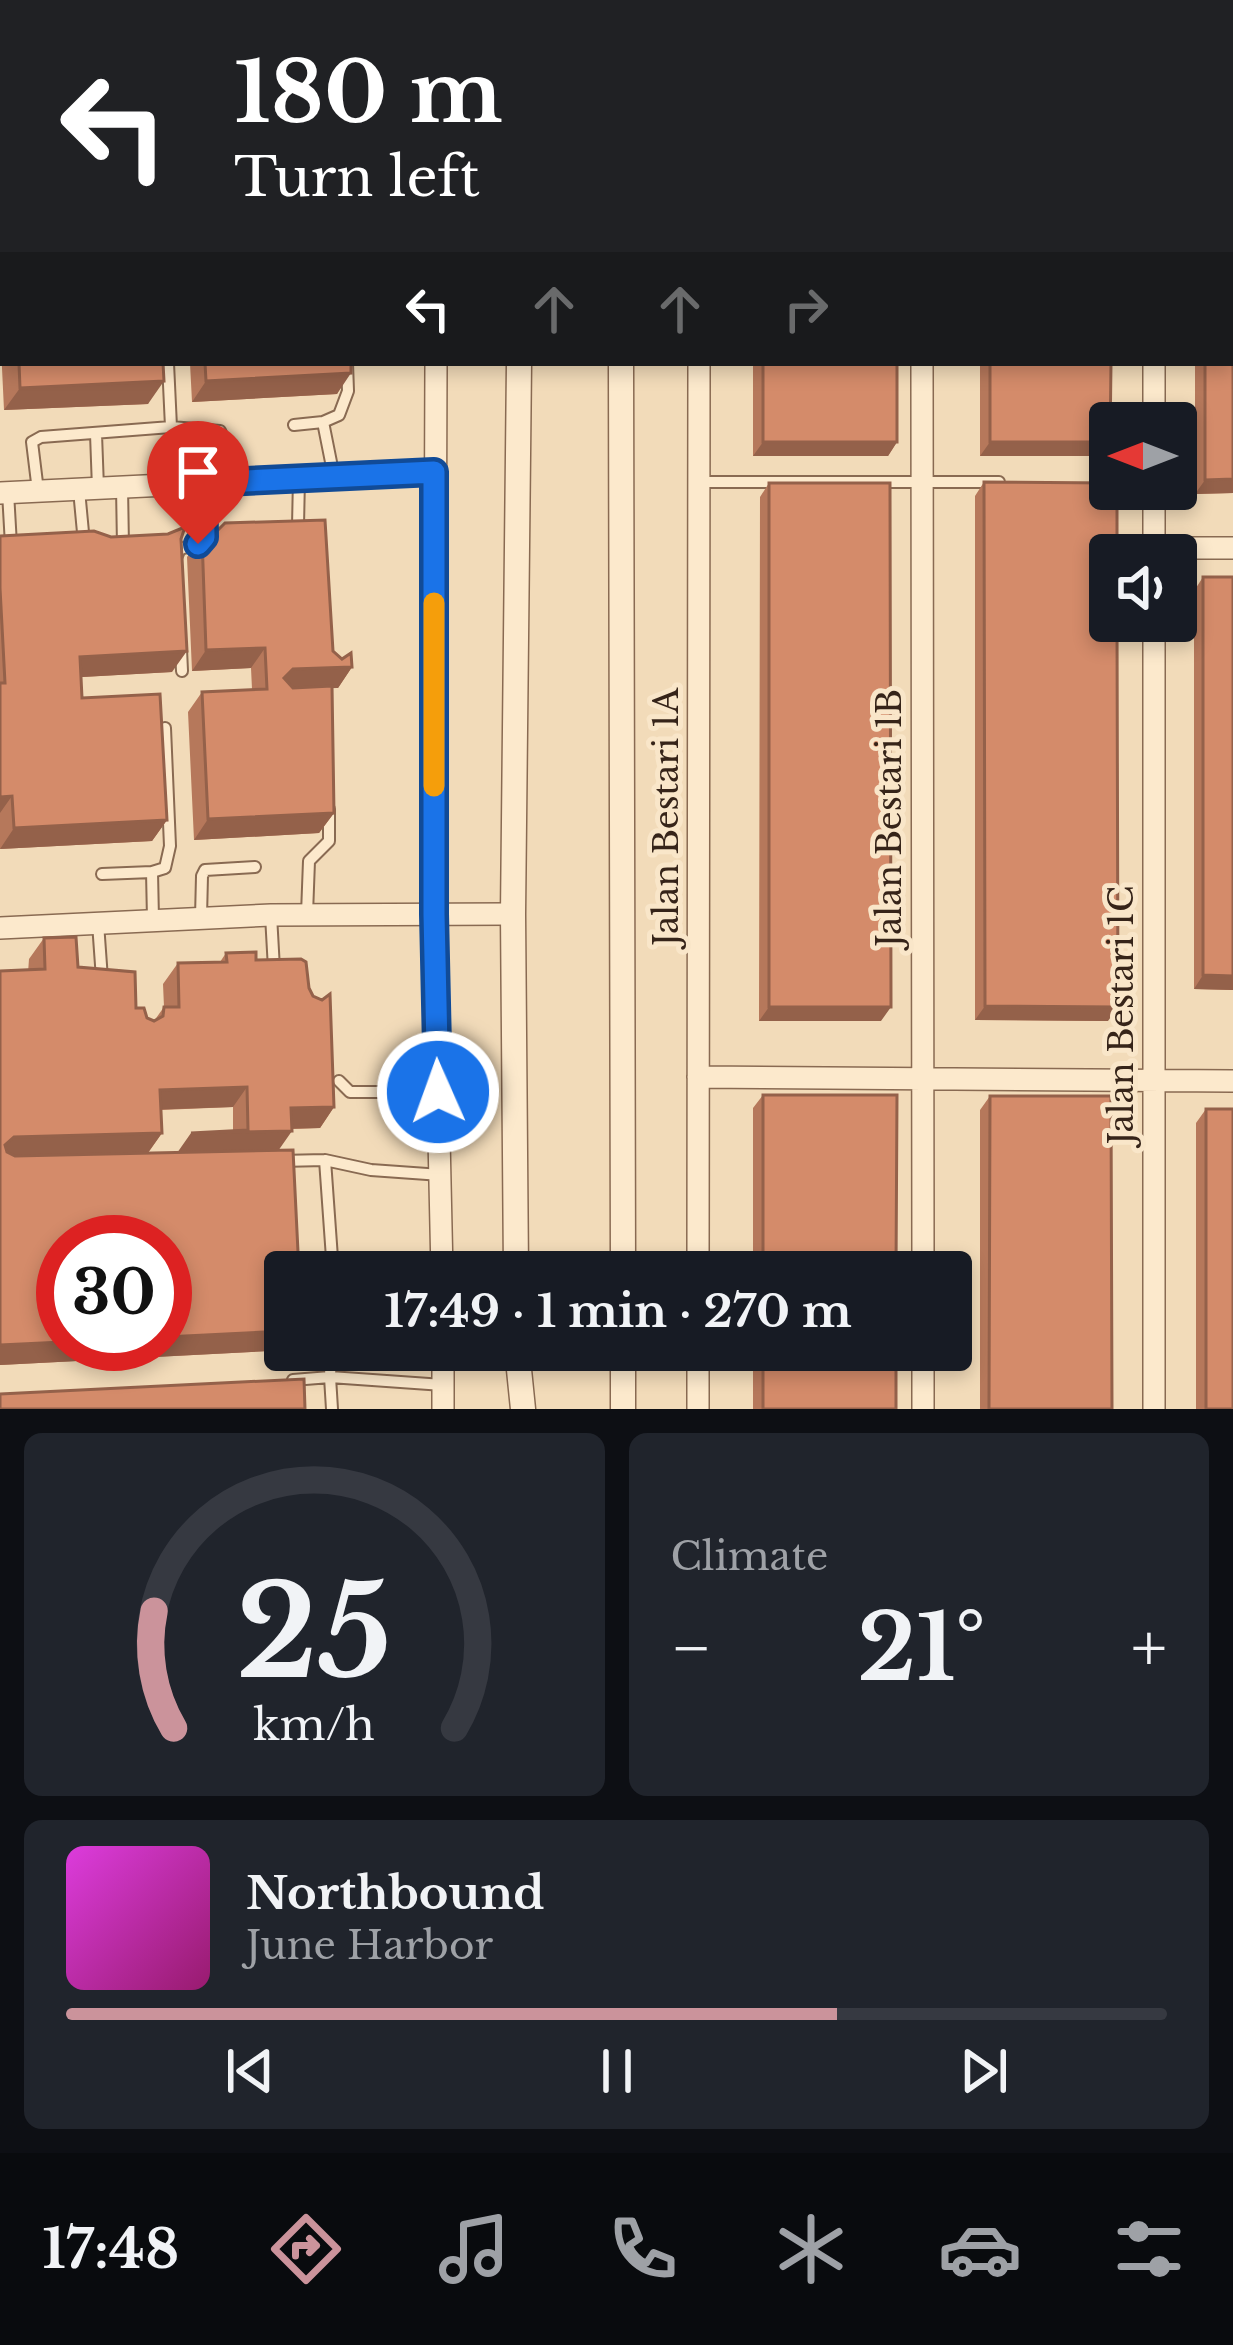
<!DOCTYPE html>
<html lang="en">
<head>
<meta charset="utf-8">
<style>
	body { margin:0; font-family:"Libre Baskerville",serif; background:#20242c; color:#f1f3f6; height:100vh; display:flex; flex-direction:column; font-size:45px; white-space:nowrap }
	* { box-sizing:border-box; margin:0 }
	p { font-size:39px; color:#9ea1a6 }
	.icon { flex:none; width:66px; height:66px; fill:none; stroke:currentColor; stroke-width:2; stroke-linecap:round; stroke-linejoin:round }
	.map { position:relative; height:1409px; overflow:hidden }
	.sheet { display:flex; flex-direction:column; gap:24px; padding:24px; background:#0d0f14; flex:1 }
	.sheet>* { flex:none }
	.guide { position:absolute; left:0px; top:0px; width:1233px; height:366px; box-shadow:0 6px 18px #0003; background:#202124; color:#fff; overflow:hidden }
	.needle { width:78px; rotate:270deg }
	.tools { position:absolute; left:1089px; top:402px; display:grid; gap:24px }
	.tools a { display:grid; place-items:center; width:108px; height:108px; border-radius:12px; background:#171b24; box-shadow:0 6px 18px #0003; font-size:60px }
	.speed { position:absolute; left:36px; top:1215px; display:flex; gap:24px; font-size:60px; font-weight:700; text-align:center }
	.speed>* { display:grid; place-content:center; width:156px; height:156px; border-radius:50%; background:#171b24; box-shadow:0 6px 18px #0003; line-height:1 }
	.speed .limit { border:18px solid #d22; background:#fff; color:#111 }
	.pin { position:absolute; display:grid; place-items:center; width:102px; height:102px; color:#fff; margin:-123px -51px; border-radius:50% 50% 50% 0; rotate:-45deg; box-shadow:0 0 12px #0007 }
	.pin .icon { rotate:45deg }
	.me { position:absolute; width:132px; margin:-66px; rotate:358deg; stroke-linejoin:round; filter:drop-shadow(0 0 9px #0008) }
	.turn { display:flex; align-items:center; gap:42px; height:252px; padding:0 36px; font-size:54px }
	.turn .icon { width:156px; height:156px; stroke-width:2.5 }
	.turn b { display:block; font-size:84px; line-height:102px }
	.lanes { display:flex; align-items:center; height:114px; padding:0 36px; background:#0003; justify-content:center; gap:60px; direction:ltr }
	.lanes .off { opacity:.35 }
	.big { font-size:90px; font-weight:800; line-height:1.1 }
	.sheet .tile { flex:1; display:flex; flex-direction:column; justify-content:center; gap:18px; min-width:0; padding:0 42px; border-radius:18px; background:#20242c }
	.sheet .dial { align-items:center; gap:0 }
	.dial svg { height:312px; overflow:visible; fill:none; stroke:#363941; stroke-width:7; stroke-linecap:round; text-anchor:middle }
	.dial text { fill:#f1f3f6; stroke:none }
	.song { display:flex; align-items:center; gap:36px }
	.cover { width:144px; height:144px; border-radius:18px; background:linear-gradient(135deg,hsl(300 70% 55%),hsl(320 70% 35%)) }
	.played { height:12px; border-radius:6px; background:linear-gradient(90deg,#cb939b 70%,#363941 70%) }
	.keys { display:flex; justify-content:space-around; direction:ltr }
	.heat { display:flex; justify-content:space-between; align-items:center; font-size:66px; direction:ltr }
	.sheet .tiles { flex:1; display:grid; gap:24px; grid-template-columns:1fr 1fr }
	.tile:last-child { grid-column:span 2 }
	.trip { position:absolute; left:264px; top:1251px; width:708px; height:120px; border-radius:12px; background:#171b24; box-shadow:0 6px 18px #0003; font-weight:800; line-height:120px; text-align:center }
	.menu { display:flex; height:192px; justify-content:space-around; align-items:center; background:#090b0e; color:#9ea1a6 }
	.menu .icon { width:84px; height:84px }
	.menu .current { color:#cb939b }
	.menu b { font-size:54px; color:#f1f3f6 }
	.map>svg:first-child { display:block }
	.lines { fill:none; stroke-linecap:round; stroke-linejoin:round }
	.service-casing { stroke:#896a52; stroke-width:14 }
	.minor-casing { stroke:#896a52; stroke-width:24 }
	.tertiary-casing { stroke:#896a52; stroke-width:27 }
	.service { stroke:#fce9cc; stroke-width:10 }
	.minor { stroke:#fce9cc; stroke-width:21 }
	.tertiary { stroke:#fce9cc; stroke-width:24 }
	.wall { fill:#b6785b; fill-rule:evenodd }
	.shaded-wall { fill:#94614a }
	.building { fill:#d48b6a; stroke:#94614a; stroke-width:3 }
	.route-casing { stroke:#114b97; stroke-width:30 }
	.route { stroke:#1a73e8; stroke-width:21 }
	.slow { stroke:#f59e0b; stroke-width:21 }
	.labels { text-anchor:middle; stroke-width:10; stroke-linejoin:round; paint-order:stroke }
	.street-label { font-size:33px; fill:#362419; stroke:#f9e6c9 }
</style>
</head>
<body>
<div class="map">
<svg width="1233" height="1409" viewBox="0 0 1233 1409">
	<rect width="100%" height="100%" fill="#f2dbb9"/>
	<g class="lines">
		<defs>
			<path id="service" d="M309 0V3
				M153 3 156 0
				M0 192H3
				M168 363 171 427 220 431 227 446 228 482
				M323 422 339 415 348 391 347 363
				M294 425 323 422 334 477
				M96 434 98 488
				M299 478 298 526 307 527
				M699 482H999
				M79 490 84 543
				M38 491 32 442 41 437 171 427
				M119 546H123L122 487
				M0 547 11 545 8 492
				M176 558 180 549 198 544 204 537V483
				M181 649 182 671
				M102 874 152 872
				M307 914 309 861 329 841V809
				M271 915 274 969
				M201 917 202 876 205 870 255 867
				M153 919 152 872 165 868 170 846 165 728
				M98 923 102 979
				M339 1081 350 1092H438
				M280 1161 325 1160
				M333 1272 325 1160 371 1170 441 1175
				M331 1350 330 1377 443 1385
				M293 1380 330 1377 332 1409"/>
			<path id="minor" d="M437 0V3
				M922 0V3
				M1154 0V3
				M699 3V0
				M436 363 434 914 442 1272
				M922 363 923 1272
				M1154 363V423
				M1154 489V555
				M0 493 434 472
				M1154 548H1233
				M1154 621V1409
				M0 928 271 915 513 914
				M698 1077 1233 1081
				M698 1272 699 363
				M443 1350V1409
				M923 1350V1409
				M698 1409V1350"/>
			<path id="tertiary" d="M620 0V3
				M523 3V0
				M621 363 623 1272
				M516 1272 513 914 519 363
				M517 1350 523 1409
				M623 1350V1409"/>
		</defs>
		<!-- service casing -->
		<use href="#service" class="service-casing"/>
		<!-- minor casing -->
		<use href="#minor" class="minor-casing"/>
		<!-- tertiary casing -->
		<use href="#tertiary" class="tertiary-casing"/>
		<!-- service -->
		<use href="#service" class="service"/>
		<!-- minor -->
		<use href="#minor" class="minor"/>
		<!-- tertiary -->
		<use href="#tertiary" class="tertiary"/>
	</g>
	<!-- wall -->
	<path class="wall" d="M1195 0H1233V493L1195 494V363H1230V3H1195Z
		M0 246H3V363H163L148 404 4 410 0 326Z
		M190 363H351L337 394 192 402Z
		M753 363H897V442L888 456H753Z
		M980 363H1111L1102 456H980Z
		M984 482 1108 1021 975 1020V496Z
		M769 483 881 1021H759L760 497Z
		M0 536 181 539 172 672 81 677 82 698 167 820 152 841 0 849Z
		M202 537 352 667 338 688H332L334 813 319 833 194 840 188 712 202 692 252 689 251 668 192 671 187 557Z
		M1203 577 1233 990 1194 989V591Z
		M44 938 78 967 147 1018 154 1021 164 1007 163 984 178 963 220 962 226 953 256 960 309 988 334 1107 320 1128 292 1129 278 1150 285 1350H288L0 1365 29 959ZM233 1107V1131L177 1153H148L162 1133 161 1110Z
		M763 1095 896 1272H753V1108Z
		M990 1096 1112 1409H980V1110Z
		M1206 1109 1233 1409H1196V1123Z
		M753 1350H896V1409H753Z"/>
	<!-- shaded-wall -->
	<path class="shaded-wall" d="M0 295H3V312L0 317Z
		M351 373 337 394 192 402 206 381Z
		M164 381 148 404 4 410 20 388Z
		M763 442H897L888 456H753Z
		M990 442H1110V444L1102 456H980Z
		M1233 479V493L1195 494 1205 480Z
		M265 648 251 668 192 671 206 650Z
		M187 651 172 672 65 678 80 657Z
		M352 667 338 688 278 689 284 678 293 669Z
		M12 796 0 813V797Z
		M334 813 319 833 194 840 208 819Z
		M167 820 152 841 0 849 14 828Z
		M1203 975 1233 976V990L1194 989Z
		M985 1006 1118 1007 1108 1021 975 1020Z
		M769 1007H891L881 1021H759Z
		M247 1087 233 1107 145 1110 160 1090Z
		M334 1107 320 1128 277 1129 291 1108Z
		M292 1131 278 1151 177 1153 191 1133Z
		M162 1133 147 1154 0 1157 5 1145 14 1137Z
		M285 1331V1350H288L0 1365V1345L63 1342V1344H165V1337Z"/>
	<!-- building -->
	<path class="building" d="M166 0H267V3H166Z
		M330 0H404V3H330Z
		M763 0H896V3H763Z
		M990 0H1112V3H990Z
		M1205 0H1233V479L1205 480V363H1230V3H1205Z
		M0 246H3V295H0Z
		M19 363H163L164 381 20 388Z
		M205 363H351V373L206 381Z
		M763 363H897V442H763Z
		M990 363H1111L1110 442H990Z
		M984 482 1110 483V489H1117V555H1110V621H1117L1118 1007 985 1006Z
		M769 483H890L891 1007H769Z
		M325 520 333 651 342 659 351 653 352 667 293 669 284 678 293 688 332 686 334 813 208 819 202 692 267 689 265 648 206 650 202 537 216 532 225 523Z
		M185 527 181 539 187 651 80 657 82 698 160 694 167 820 14 828 12 796 0 797V683H5L0 588V536L94 531 111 537 168 534Z
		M1203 577H1233V976L1203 975Z
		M76 937 78 967 135 972 136 1008H144L147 1018 154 1021 163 1016 164 1007H179L178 963 227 962 226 953 256 952V960L301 959 306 962 309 988 313 996 322 1000 330 994 334 1107 291 1108 292 1131 191 1133 248 1130 247 1087 160 1090 162 1133 14 1137 5 1145 7 1152 15 1156 293 1150 299 1272H285V1331L165 1337V1242H63V1342L0 1345V971L45 969 44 938Z
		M763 1095H897L896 1272H763Z
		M990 1096H1111L1112 1409H989Z
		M1206 1109H1233V1409H1206Z
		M763 1350H896V1409H763Z
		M304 1379 305 1409H0V1394Z"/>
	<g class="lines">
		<defs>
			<path id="route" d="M198 544 204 537 203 483 434 472V914L438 1092"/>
		</defs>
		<!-- route casing -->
		<use href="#route" class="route-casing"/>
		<!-- route -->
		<use href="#route" class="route"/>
		<!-- slow -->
		<path class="slow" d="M434 603V786"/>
	</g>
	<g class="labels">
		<!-- street labels -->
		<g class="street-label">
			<text transform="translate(666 817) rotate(-90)" y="12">Jalan Bestari 1A</text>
			<text transform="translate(889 818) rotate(-90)" y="12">Jalan Bestari 1B</text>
			<text transform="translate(1121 1015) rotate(-90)" y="12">Jalan Bestari 1C</text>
		</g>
	</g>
</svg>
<div class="tools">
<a><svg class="needle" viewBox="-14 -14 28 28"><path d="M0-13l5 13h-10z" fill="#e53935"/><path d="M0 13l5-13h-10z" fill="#9ea1a6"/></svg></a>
<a><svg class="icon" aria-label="sound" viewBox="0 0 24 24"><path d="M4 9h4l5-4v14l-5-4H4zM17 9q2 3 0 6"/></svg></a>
</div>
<div class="speed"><div class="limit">30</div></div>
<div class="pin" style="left:198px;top:544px;background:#d93025"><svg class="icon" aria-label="arrive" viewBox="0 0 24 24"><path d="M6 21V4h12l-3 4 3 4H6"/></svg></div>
<svg class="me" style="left:438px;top:1092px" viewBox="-20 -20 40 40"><circle r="17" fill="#1a73e8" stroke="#fff" stroke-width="3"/><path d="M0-11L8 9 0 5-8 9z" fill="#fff"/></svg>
<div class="trip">17:49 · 1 min · 270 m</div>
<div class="guide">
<div class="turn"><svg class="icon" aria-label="left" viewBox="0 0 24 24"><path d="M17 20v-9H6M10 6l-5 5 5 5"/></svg><div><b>180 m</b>Turn left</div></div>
<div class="lanes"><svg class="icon" aria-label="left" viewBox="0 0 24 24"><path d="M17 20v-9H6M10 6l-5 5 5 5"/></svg><svg class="icon off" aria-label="ahead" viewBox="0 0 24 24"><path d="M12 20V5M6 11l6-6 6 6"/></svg><svg class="icon off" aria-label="ahead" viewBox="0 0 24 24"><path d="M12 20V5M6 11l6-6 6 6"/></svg><svg class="icon off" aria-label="right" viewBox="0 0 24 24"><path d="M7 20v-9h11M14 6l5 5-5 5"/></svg></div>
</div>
</div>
<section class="sheet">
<div class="tiles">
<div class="tile dial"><svg viewBox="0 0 100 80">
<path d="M14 69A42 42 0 1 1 86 69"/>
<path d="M14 69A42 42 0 0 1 9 39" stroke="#cb939b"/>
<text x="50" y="56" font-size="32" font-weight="700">25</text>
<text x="50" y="72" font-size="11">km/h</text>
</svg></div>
<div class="tile"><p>Climate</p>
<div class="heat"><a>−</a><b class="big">21°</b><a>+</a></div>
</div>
<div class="tile">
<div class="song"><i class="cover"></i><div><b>Northbound</b><p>June Harbor</p></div></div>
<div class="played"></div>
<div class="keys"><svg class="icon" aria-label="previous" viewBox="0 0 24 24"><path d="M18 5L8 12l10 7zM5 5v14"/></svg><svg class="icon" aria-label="pause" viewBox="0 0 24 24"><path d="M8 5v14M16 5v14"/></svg><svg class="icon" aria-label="next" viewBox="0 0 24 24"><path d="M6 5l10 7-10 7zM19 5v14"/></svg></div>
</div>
</div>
</section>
<nav class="menu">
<b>17:48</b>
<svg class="icon current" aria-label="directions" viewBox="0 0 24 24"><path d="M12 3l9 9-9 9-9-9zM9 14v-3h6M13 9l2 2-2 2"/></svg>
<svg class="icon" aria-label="music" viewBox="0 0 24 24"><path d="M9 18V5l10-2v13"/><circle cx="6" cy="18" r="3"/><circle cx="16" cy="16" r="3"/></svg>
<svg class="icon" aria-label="phone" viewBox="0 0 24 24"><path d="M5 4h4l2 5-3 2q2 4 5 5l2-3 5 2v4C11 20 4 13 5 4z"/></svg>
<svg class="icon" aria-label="climate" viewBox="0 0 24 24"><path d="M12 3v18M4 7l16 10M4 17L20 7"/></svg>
<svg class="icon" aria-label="car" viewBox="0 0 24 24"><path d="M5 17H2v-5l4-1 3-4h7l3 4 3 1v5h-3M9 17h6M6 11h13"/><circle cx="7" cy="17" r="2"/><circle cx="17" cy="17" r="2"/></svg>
<svg class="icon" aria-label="filters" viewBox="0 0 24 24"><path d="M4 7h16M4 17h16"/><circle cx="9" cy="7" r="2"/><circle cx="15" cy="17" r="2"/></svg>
</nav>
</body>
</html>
